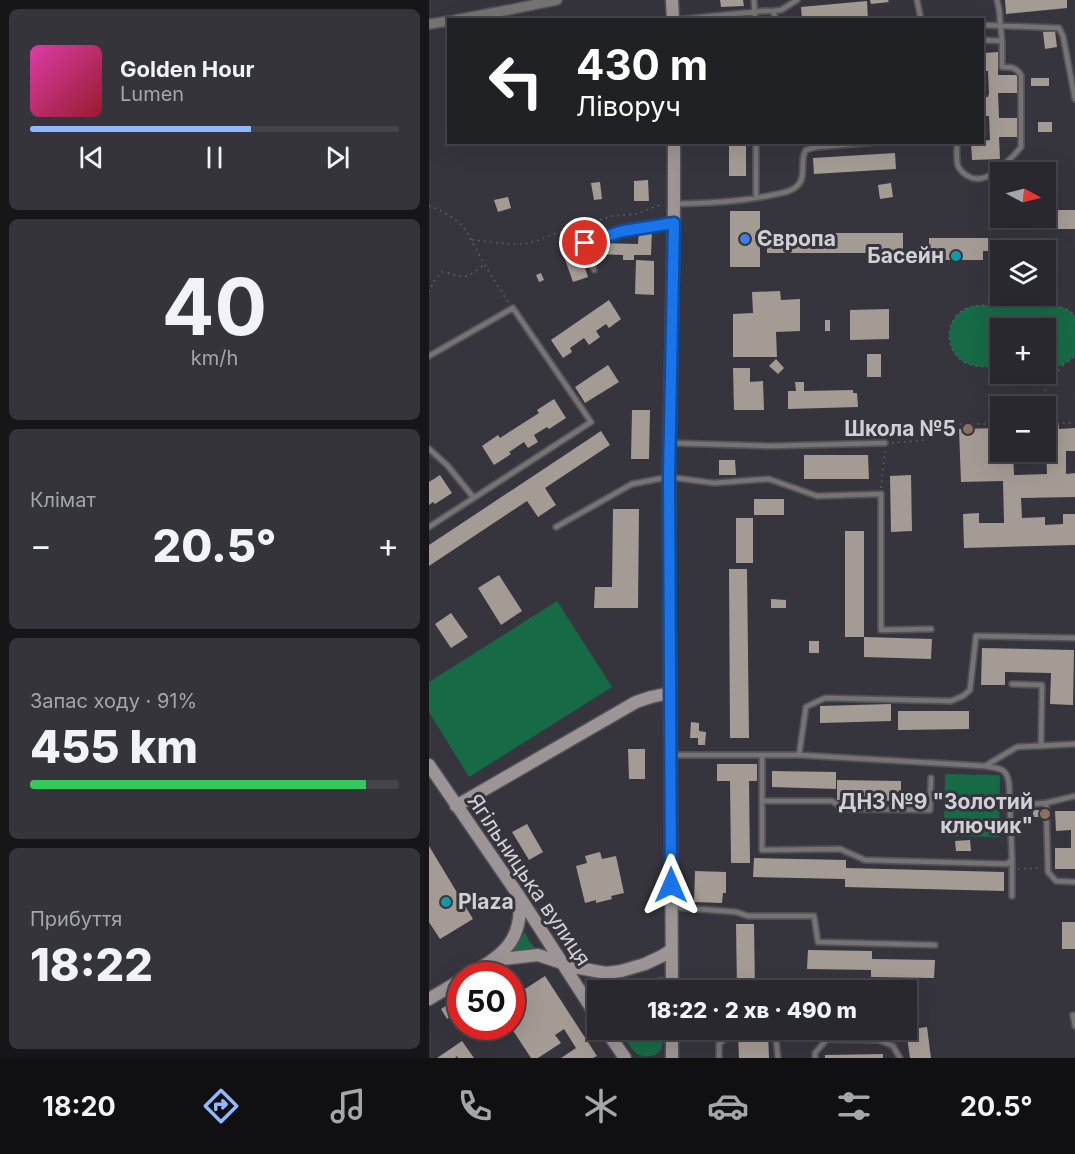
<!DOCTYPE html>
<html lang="uk">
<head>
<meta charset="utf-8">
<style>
	body { margin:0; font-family:Inter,sans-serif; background:#34343a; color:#f1f3f6; height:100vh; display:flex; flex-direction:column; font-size:22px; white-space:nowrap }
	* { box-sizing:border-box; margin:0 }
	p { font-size:20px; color:#a5a6aa }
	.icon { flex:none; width:33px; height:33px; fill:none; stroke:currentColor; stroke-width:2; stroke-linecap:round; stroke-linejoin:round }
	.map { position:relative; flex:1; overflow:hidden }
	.side { display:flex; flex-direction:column; gap:9px; padding:9px; background:#161619; width:429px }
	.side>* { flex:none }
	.guide { position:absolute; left:18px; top:18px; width:537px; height:126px; border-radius:0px; box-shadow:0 6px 24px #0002,0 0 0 2px #44444a; background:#202124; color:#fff; overflow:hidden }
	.needle { width:39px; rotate:97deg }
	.buttons { position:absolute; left:561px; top:162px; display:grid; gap:12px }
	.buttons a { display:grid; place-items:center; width:66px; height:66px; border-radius:0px; background:#28282e; box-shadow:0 6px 24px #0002,0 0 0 2px #44444a; font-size:30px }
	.speed { position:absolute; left:18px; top:962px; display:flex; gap:12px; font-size:30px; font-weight:700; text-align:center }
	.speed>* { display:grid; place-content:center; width:78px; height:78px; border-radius:50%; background:#28282e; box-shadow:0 6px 24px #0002,0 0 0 2px #44444a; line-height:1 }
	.speed .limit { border:9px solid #d22; background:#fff; color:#111 }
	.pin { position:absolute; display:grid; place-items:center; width:51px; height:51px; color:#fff; margin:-26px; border:3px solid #fff; border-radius:50%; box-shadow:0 2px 6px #0007 }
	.me { position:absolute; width:66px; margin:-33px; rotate:0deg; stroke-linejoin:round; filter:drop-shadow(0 0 4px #0008) }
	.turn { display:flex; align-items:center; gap:21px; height:126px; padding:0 30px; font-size:27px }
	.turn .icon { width:78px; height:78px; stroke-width:2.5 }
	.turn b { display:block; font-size:42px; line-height:51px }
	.big { font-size:45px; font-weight:800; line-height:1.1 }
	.side .widget { flex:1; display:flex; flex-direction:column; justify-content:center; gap:9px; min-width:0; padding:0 21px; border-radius:9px; background:#34343a }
	.side .dial { align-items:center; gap:0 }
	.dial b { font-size:78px; line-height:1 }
	.song { display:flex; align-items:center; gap:18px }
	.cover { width:72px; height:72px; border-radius:9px; background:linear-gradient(135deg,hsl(320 70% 55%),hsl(350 70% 35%)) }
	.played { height:6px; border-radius:3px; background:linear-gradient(90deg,#91b8fd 60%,#44444a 60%) }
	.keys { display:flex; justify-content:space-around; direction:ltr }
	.heat { display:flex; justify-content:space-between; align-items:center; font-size:33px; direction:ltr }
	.charge { height:9px; border-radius:4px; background:linear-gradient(90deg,#34c759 91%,#44444a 0) }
	.trip { position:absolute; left:158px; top:980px; width:330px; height:60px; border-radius:0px; background:#28282e; box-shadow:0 6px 24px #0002,0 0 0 2px #44444a; font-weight:800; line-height:60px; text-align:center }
	.menu { display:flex; height:96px; justify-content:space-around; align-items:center; background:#101012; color:#a5a6aa }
	.menu .icon { width:42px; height:42px }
	.menu .active { color:#91b8fd }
	.menu b { font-size:27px; color:#f1f3f6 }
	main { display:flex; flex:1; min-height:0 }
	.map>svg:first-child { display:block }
	.green { fill:#176a46 }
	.building { fill:#a49b94 }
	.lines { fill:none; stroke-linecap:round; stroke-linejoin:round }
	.lane-casing { stroke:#525158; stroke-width:8 }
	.street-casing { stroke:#525158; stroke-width:12 }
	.secondary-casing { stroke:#525158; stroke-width:15 }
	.path { stroke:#65646b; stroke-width:1.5; stroke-dasharray:1.5 4.5; stroke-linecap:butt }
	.lane { stroke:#787373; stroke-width:4.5 }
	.street { stroke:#787373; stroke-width:9 }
	.secondary { stroke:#9d9495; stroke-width:12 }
	.route-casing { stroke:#114b97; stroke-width:15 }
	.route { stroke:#1a73e8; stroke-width:10 }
	.shop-dot { fill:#3f7fe0; stroke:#36353d; stroke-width:2 }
	.culture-dot { fill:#0f9aa8; stroke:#36353d; stroke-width:2 }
	.education-dot { fill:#8d6e63; stroke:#36353d; stroke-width:2 }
	.labels { text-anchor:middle; stroke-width:6; stroke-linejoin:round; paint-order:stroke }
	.poi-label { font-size:21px; font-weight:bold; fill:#d1d0d5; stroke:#36353d; text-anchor:end }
	.street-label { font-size:21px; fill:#d1d0d5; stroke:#36353d }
</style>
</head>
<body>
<main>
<section class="side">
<div class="widget">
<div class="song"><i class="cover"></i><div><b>Golden Hour</b><p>Lumen</p></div></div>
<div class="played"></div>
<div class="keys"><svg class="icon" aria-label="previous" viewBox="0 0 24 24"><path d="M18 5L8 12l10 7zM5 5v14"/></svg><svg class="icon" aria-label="pause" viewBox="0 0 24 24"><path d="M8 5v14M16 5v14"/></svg><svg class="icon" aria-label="next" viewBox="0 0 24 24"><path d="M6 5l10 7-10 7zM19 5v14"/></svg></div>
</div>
<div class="widget dial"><b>40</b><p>km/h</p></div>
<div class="widget"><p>Клімат</p>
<div class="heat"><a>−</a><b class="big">20.5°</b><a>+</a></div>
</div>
<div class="widget"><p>Запас ходу · 91%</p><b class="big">455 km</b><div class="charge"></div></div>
<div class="widget"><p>Прибуття</p><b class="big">18:22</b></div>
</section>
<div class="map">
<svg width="646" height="1058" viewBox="0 0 646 1058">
	<rect width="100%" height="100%" fill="#36353d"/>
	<!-- green -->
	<path class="green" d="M552 305H623C632 307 640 308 646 316V355C638 365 628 367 617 367L616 328H572L571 367C561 367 549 368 539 364 517 355 513 324 534 310 539 307 545 306 552 305Z
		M128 601 183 687 40 777 0 712V682Z
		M516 774 571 775 570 837 515 836Z
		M96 932 100 941 106 948 83 951Z
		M234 976V990H176Z
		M190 1029H234C234 1040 236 1055 221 1056 217 1057 211 1056 207 1053 200 1047 195 1036 190 1029Z"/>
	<!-- building -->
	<path class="building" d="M291 0H314L315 6 292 7Z
		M441 0H459L460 2 442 4Z
		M576 0H638V8L577 14Z
		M438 1 439 20H373L372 7Z
		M626 31 628 47 616 49 614 32Z
		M569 52V75H588V93H569L570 118H588V137H570L571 159 543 160 542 142H554V141L561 140 560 116H554V97H559L560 93 559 71H554V53Z
		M602 78H620V86H602Z
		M609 122H623V132H609Z
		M300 142H317V176H300Z
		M466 153 467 169 385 174 384 158Z
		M219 180 220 201H205V181Z
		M171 182 173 199 165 200 162 183Z
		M462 183 464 197 451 199 449 185Z
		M79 197 82 208 69 212 65 200Z
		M621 210H646V229H621Z
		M301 211H331V267H301Z
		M170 221 174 232 141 244 137 232Z
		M210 230H223L222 255H205V260H194V255L167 254 168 243 209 244Z
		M338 233H474V253H338Z
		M500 238H584V250H572V270H564V251H554V260H500Z
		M149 246 159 277 144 282 133 251Z
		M207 260 225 261V295L206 294Z
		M112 273 115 280 110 282 107 275Z
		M351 291 352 300 371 299V331L347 332 348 357H304V314L324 313 323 292Z
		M180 300 192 319 180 328 177 324 167 331 171 337 160 345 155 338 141 348 143 352 134 358 122 340Z
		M460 309V339L421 340V310Z
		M396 320H401V331H396Z
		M438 354H452V377H438Z
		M347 359 355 368 349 374 340 366Z
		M179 365 190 382 156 403 146 387Z
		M304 368H321V382L334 381 335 410H305Z
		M366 382H375V391L424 390V393H428L429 407 359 409V391H367Z
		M125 399 137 418 120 429 118 427 105 435 109 442 99 448 95 442 80 452 82 454 65 465 53 446 69 435 71 438 110 413 108 410Z
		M203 410H221L220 459H202Z
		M616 421H629L630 429 646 428V451H637V474L646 473V497L592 498 593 518 616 517V525L634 524V514H646V545L535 548 534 514 550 513V523H575L574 481 532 482 530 429 572 428V452H584L585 475 618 474Z
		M172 431 181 445 116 488 127 505 109 517 98 501 0 566V545Z
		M375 455H439L440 479H375Z
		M290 460H306L307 475H290Z
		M11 475 23 493 6 504 4 502 0 505V482Z
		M482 475 483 531 462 532 461 476Z
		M325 499H355V515H325Z
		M184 509H210L209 608H165L166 587H183Z
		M307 518H324V563H307Z
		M416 531H435V637H416Z
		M300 569H318L320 738H301Z
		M70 575 93 611 72 625 49 588Z
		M342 599 357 600V608H342Z
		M22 613 39 637 22 648 6 624Z
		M435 637 503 639 502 659 435 657Z
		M380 641H390V653H380Z
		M553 648 645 650 644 705 621 704 622 673 576 672V685H552Z
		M462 704V721L391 723V706Z
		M469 711H540V729L469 730Z
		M262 722 270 723V731L277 732 276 745H269V738H261Z
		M199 749H216V779H200Z
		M288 764H328V781H320L321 863H302L301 781H288Z
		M343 771 407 772V789L343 787Z
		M408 780 472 781V801L408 800Z
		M604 810H612V817H604Z
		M626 811H646V869H626V848H642V830L627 831Z
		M98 824 114 852 100 860 83 832Z
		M541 840 542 851H527L526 841Z
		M0 846 44 919 11 939 0 922Z
		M171 852 173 859 187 856 195 893 182 896 183 899 167 903V900L156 903 147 866 158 863 156 856Z
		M325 858 417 860V868L575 872V891L416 887V879L324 877Z
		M266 871 297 872V893H294L293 903 265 902Z
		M633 922H646V949H633Z
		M307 924H325L326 990H308Z
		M379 950 443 951V959L506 960 505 978 442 977V970L378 969Z
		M116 976 168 1056 164 1058H132L147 1048 135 1029 126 1035 132 1043 109 1058H102L81 1026H82V1023L87 1020 82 1014V998Z
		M32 996V1010L18 1019 12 1009Z
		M498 1027 502 1058H481L477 1030Z
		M402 1029H425V1034L402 1035Z
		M309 1034H339L340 1058H310Z
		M33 1041 45 1058H29L28 1056 26 1058H8Z
		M454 1054V1058H396V1055Z"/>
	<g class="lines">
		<defs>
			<path id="lane" d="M325 0 326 20
				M488 0 492 20
				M344 11 352 10 368 0
				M245 20 334 11H344L347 20
				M554 25 630 28 634 36 646 99
				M554 40 573 41 570 9 568 0
				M327 142V198
				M528 142C528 150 527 159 529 166 531 170 535 174 539 176 557 188 582 159 592 147V75C587 67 582 67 573 67V41
				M245 204C279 203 310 202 343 195 352 193 363 192 369 185 378 176 370 159 377 150L387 147 449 142
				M165 270 156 243 194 231 242 223
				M0 356 84 308 162 422 0 527
				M241 443 340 446 456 443
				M0 449 18 465 45 498
				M127 527 203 484 240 477 285 483 340 479 388 496 452 494V630L502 629
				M583 684 613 685 612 746
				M244 755H370L556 766 588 747 646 744
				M333 755V801H403L410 806 420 809 501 810 502 778
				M370 755 377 707 396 698 522 701 534 696 541 690 547 636 646 638
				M646 796 617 803 619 872 627 881 646 882
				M333 797V850L411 849 436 860 578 864 583 859 580 783C577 767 571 769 556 766
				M581 806 617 803
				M583 859V896
				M243 907 307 912 319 916H385L389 942 506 945
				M644 1015 646 1026
				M346 1029 349 1058
				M290 1058V1044L307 1029
				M386 1058V1053L398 1039 450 1040 464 1046 471 1058"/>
			<path id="street" d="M26 20 79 10 128 0
				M0 24 20 21"/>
			<path id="secondary" d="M243 0 244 20
				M0 765 90 896 168 1017
				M27 806 207 702 222 697 241 693
				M65 960 109 955 145 967 177 973 192 971 216 964 233 956 242 950
				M40 975C73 955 95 941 90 898
				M243 990 240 477 245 204V142
				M0 999 32 980
				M176 1029 196 1058
				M243 1029V1058"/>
		</defs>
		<!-- lane casing -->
		<use href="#lane" class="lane-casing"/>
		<!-- street casing -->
		<use href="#street" class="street-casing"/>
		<!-- secondary casing -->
		<use href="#secondary" class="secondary-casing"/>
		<!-- path -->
		<path class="path" d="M0 206C10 210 21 215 29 222 39 230 43 243 50 254 59 271 69 287 80 303
			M43 240C71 242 93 250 119 236L183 216 208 214 233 204
			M0 292 5 281 13 272C21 272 30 278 38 276 44 274 50 268 55 265
			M572 367C561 367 549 368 539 364 517 355 513 324 534 310 539 307 545 306 552 305H623C632 307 640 308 646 316
			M616 367C628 367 638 365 646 355
			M607 406V404L634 365
			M616 423H646
			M463 443 495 440 523 424H572
			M452 488 456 451
			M589 869 612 868"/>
		<!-- lane -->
		<use href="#lane" class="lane"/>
		<!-- street -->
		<use href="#street" class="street"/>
		<!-- secondary -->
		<use href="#secondary" class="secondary"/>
	</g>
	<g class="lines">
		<defs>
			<path id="route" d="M156 243 194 231 245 223 240 477 242 885"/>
		</defs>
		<!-- route casing -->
		<use href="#route" class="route-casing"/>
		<!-- route -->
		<use href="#route" class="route"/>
	</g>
	<!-- markers -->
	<circle class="shop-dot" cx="316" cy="239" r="6"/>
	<g class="culture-dot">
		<circle cx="527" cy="256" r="6"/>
		<circle cx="17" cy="902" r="6"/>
	</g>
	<g class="education-dot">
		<circle cx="539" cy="429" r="6"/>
		<circle cx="616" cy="814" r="6"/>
	</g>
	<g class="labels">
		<!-- poi labels -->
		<g class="poi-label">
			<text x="328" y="246" text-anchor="start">Європа</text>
			<text x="515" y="263">Басейн</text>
			<text x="527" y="436">Школа №5</text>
			<text x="604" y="809">ДНЗ №9 "Золотий<tspan x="604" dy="24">ключик"</tspan></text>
			<text x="29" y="909" text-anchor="start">Plaza</text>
		</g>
		<!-- street labels -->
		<g class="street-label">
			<text transform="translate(100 880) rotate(56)" y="7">Ягільницька вулиця</text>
		</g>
	</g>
</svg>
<div class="buttons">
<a><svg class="needle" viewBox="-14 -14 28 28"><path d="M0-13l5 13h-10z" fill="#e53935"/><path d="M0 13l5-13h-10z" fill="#a5a6aa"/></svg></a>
<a><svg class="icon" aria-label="layers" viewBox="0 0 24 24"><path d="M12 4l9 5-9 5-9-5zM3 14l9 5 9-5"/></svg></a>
<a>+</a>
<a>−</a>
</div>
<div class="speed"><div class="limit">50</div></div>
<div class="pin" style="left:156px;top:243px;background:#d93025"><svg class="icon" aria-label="arrive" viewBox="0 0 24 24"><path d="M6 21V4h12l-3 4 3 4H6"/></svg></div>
<svg class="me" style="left:242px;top:885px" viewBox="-20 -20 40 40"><path d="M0-17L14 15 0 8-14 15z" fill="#1a73e8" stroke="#fff" stroke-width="4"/></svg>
<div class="trip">18:22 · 2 хв · 490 m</div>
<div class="guide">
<div class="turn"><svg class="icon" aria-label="left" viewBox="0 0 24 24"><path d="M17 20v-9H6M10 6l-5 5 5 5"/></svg><div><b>430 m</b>Ліворуч</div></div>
</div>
</div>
</main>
<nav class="menu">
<b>18:20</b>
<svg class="icon active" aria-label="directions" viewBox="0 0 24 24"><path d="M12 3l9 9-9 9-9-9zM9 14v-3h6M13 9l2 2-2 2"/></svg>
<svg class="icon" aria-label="music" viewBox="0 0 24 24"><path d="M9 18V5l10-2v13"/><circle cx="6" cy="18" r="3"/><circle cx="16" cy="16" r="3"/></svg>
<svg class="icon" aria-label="phone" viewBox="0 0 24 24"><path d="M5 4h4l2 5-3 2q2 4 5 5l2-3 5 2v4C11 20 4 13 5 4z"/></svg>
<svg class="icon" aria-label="climate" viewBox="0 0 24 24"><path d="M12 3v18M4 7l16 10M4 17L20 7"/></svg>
<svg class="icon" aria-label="car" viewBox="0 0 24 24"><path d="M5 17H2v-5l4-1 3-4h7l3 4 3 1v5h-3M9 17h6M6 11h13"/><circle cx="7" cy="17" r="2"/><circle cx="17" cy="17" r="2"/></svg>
<svg class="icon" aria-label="filters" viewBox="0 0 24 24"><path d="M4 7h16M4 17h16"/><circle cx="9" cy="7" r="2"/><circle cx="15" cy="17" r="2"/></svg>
<b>20.5°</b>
</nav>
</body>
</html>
